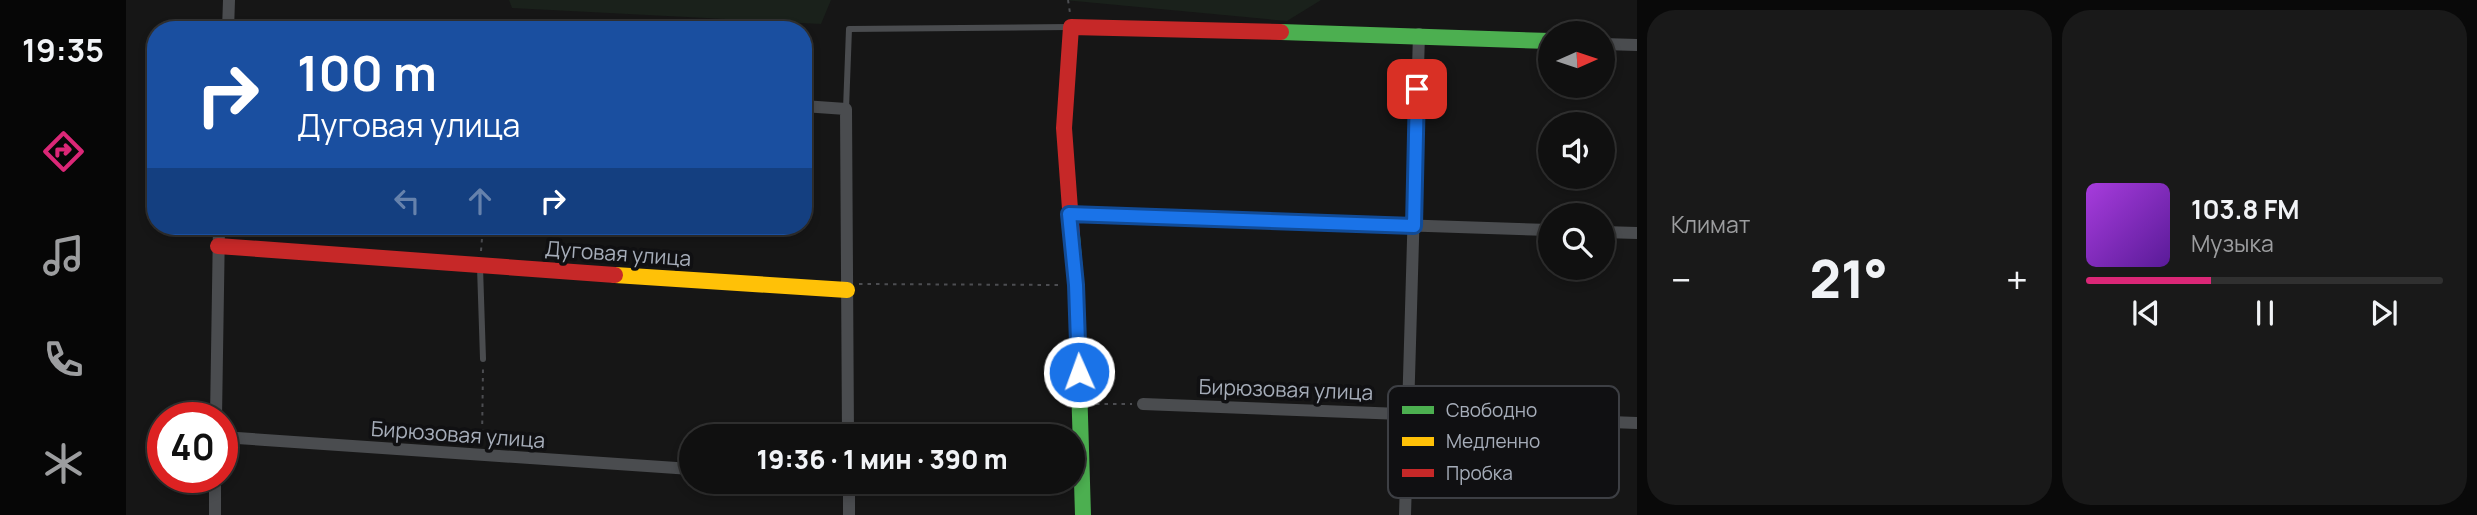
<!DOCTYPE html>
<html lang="ru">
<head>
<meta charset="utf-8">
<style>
	body { margin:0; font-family:Manrope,sans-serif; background:#191919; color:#f1f3f6; height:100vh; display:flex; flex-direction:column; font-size:26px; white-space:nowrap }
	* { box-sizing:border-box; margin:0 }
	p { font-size:23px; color:#9c9d9f }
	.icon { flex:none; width:38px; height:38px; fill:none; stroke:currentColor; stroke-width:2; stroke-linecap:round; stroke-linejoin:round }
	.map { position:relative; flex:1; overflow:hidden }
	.side { display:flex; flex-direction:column; gap:10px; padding:10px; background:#090909; width:840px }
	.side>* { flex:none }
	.top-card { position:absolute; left:21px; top:21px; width:665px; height:214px; border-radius:28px; box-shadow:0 4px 10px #0003,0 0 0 2px #303030; background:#1a4fa0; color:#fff; overflow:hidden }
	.needle { width:46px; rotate:87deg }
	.buttons { position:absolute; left:1412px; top:21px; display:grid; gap:14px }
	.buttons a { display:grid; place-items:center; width:77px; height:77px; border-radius:50%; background:#101010; box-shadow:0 4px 10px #0003,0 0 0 2px #303030; font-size:35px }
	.speed { position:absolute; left:21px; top:402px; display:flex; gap:14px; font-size:35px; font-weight:700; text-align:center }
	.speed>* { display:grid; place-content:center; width:91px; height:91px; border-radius:50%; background:#101010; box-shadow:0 4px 10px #0003,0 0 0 2px #303030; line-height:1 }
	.speed .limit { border:10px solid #d22; background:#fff; color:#111 }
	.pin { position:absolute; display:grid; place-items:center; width:60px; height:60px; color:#fff; margin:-30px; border-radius:14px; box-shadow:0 4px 10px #0006 }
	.me { position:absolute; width:77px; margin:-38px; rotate:358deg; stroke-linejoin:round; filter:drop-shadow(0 0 5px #0008) }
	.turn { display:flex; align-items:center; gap:24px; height:147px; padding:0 35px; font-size:32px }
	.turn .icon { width:91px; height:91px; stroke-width:2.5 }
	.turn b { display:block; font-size:49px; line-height:60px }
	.lanes { display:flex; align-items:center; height:66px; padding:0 35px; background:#0003; justify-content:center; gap:35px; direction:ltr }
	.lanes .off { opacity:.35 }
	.big { font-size:52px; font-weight:800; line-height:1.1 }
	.side .card { flex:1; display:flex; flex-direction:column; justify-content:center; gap:10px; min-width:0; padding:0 24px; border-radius:28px; background:#191919 }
	.song { display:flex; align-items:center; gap:21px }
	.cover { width:84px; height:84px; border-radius:10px; background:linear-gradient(135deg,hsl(280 70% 55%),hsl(270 70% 35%)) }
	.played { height:7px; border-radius:4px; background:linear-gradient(90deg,#db2777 35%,#303030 35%) }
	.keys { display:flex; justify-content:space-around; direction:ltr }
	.heat { display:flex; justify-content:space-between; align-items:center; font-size:38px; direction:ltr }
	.side .tiles { flex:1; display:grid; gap:10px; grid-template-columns:repeat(2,1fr) }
	.trip { position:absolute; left:553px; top:424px; width:406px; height:70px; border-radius:35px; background:#101010; box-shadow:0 4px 10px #0003,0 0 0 2px #303030; font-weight:800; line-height:70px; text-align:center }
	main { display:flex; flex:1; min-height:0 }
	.menu { display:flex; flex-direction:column; width:126px; justify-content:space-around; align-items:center; background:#060606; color:#9c9d9f }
	.menu .icon { width:49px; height:49px }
	.menu .active { color:#db2777 }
	.menu b { font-size:32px; color:#f1f3f6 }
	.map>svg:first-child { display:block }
	.green { fill:#1a211b }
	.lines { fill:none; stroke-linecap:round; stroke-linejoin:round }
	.path { stroke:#4c4d51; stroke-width:2; stroke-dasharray:3.5 5; stroke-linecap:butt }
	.lane { stroke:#4a4c4f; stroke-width:6 }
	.street { stroke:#4a4c4f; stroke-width:12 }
	.fast { stroke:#4caf50; stroke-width:16 }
	.slow { stroke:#ffc107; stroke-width:16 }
	.jam { stroke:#c62828; stroke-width:16 }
	.route-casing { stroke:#114b97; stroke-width:18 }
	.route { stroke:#1a73e8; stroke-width:12 }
	.labels { text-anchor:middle; stroke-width:7; stroke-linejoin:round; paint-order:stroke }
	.street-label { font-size:21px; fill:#a6adb9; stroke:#101012 }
	.key { fill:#101012; stroke:#3d3f44; stroke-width:2 }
	.key-label { font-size:19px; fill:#a6adb9 }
</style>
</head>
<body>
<main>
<nav class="menu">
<b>19:35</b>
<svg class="icon active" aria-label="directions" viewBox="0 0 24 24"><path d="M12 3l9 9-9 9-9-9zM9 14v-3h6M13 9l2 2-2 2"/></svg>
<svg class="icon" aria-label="music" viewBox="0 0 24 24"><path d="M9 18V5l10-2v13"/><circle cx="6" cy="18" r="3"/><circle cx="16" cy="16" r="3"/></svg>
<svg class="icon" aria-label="phone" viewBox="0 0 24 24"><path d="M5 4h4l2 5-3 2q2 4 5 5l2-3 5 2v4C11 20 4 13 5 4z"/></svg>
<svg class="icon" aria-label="climate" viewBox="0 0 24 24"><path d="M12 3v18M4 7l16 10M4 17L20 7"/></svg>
</nav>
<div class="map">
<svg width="1511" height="515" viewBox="0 0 1511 515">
	<rect width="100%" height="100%" fill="#161616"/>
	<!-- green -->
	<path class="green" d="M383 0H705L695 24 386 8Z
		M938 0H1195L1161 21Z"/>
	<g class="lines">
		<!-- path -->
		<path class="path" d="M942 0 944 13
			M355 251 357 226
			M733 284 934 285
			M970 404H1006
			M356 441 357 367"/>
		<!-- lane -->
		<path class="lane" d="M720 109 723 29 943 27
			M354 267 357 359"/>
		<!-- street -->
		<path class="street" d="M102 30 103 0
			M1477 44 1511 45
			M677 106 720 109 722 436
			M943 214 1424 230
			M1477 232 1511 233
			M1017 404 1511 423
			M90 418 93 226
			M96 437 565 469
			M723 481V515
			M89 515V478
			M1279 515 1293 34"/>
		<!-- fast -->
		<path class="fast" d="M1155 32 1424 41
			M946 236 950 285 957 515"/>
		<!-- slow -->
		<path class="slow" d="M489 275 721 290"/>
		<!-- jam -->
		<path class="jam" d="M946 236 938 128 945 27 1155 32
			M92 246 489 275"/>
	</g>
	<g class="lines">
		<defs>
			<path id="route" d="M953 372 950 285 943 214 1288 226 1291 89"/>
		</defs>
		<!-- route casing -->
		<use href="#route" class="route-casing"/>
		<!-- route -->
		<use href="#route" class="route"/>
	</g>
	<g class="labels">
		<!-- street labels -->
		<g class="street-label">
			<text transform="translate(492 254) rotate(4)" y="7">Дуговая улица</text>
			<text transform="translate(1160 390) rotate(2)" y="7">Бирюзовая улица</text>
			<text transform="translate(332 435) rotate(4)" y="7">Бирюзовая улица</text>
		</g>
	</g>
	<!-- legend -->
	<rect x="1262" y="386" width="231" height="112" rx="10" class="key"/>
	<rect x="1276" y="406" width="32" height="8" fill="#4caf50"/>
	<rect x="1276" y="437" width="32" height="9" fill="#ffc107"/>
	<rect x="1276" y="469" width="32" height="8" fill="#c62828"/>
	<g class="key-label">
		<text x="1320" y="417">Свободно</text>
		<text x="1320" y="448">Медленно</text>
		<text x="1320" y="480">Пробка</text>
	</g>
</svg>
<div class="buttons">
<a><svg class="needle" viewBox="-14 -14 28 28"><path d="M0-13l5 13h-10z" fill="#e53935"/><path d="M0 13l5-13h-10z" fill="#9c9d9f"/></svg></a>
<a><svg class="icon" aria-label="sound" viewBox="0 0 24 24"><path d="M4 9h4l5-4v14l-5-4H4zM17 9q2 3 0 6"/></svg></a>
<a><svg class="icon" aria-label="search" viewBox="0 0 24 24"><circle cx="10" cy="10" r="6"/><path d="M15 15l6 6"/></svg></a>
</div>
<div class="speed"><div class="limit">40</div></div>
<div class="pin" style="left:1291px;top:89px;background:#d93025"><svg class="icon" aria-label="arrive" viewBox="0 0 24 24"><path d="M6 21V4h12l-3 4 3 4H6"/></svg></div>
<svg class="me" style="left:953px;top:372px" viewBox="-20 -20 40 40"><circle r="17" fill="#1a73e8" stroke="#fff" stroke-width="3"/><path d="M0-11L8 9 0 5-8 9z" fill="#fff"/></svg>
<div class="trip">19:36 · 1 мин · 390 m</div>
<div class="top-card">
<div class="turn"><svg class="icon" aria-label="right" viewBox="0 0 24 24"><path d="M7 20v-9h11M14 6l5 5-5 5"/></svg><div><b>100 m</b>Дуговая улица</div></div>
<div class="lanes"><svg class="icon off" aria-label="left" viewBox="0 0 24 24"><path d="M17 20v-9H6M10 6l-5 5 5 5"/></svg><svg class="icon off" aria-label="ahead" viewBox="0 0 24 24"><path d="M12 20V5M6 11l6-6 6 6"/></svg><svg class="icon" aria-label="right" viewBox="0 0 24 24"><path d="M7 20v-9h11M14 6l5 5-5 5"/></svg></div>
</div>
</div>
<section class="side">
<div class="tiles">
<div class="card"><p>Климат</p>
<div class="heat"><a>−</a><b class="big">21°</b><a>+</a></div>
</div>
<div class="card">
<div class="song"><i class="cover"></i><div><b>103.8 FM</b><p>Музыка</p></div></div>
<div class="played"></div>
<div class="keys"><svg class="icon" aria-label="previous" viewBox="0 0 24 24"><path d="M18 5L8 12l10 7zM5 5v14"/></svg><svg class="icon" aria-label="pause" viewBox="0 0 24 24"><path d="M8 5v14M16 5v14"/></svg><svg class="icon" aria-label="next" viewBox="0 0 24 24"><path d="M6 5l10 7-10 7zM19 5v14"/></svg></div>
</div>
</div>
</section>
</main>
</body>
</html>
